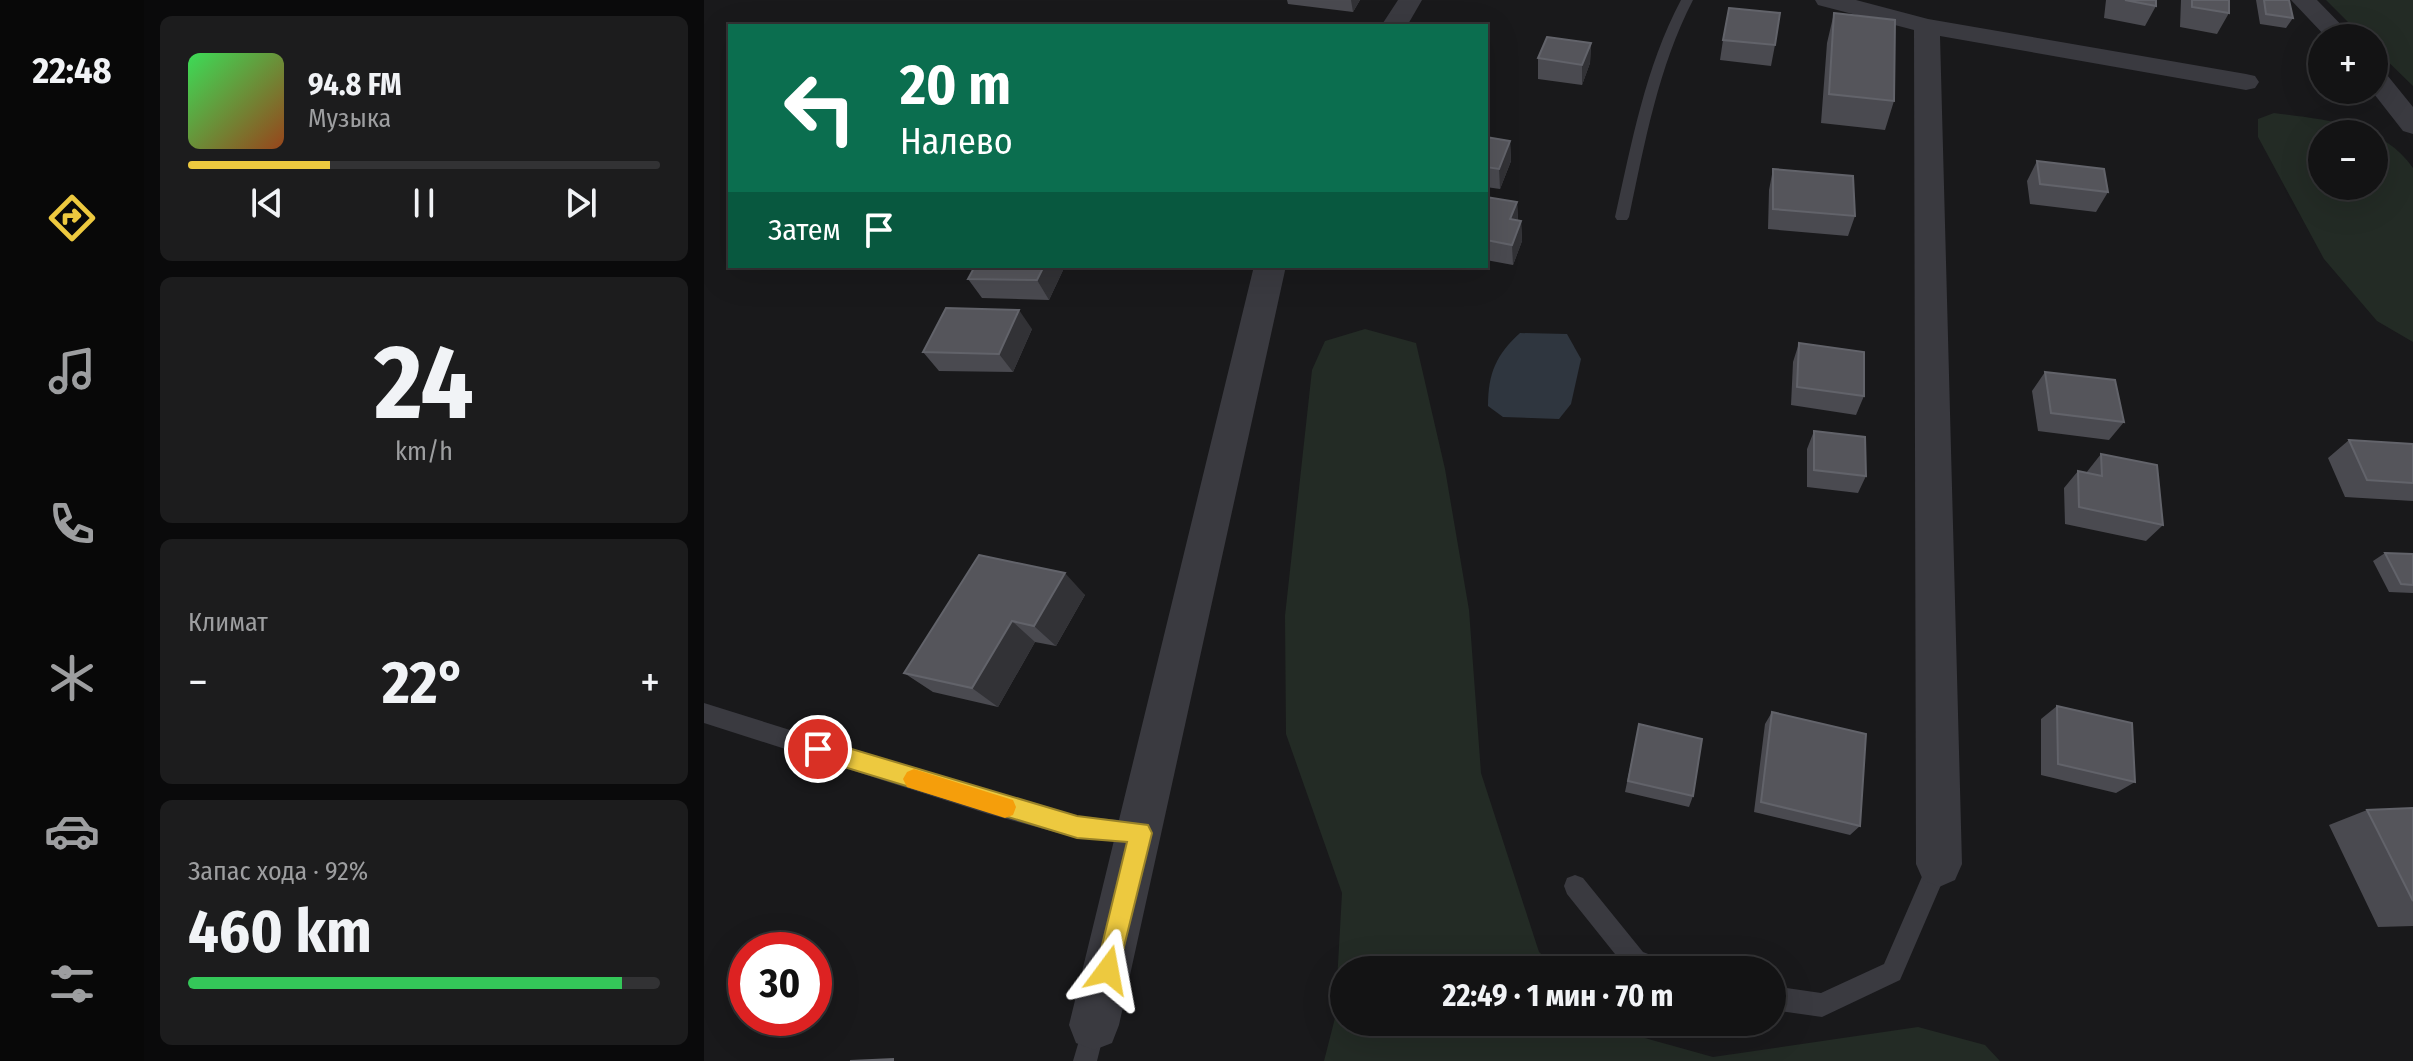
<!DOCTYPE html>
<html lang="ru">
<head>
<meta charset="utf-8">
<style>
	body { margin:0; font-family:"Fira Sans Condensed",sans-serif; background:#1c1c1d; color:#f1f3f6; height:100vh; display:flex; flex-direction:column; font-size:30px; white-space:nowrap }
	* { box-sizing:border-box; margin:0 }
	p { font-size:26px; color:#9d9ea0 }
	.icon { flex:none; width:44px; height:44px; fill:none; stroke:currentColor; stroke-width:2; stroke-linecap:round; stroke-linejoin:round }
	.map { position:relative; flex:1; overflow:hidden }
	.details { display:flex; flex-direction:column; gap:16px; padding:16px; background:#0a0a0b; width:560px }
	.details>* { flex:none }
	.top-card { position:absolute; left:24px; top:24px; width:760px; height:244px; border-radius:0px; box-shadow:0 8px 32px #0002,0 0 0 2px #323234; background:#0b6e4f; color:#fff; overflow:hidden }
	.tools { position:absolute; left:1604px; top:24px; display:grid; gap:16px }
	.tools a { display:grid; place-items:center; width:80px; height:80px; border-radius:50%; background:#131314; box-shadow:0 8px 32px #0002,0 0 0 2px #323234; font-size:40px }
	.speed { position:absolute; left:24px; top:932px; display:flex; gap:16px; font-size:40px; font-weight:700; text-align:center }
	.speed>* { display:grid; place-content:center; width:104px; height:104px; border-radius:50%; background:#131314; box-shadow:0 8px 32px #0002,0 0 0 2px #323234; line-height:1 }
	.speed .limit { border:12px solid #d22; background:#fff; color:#111 }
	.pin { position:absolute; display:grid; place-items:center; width:68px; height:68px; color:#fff; margin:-34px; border:4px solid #fff; border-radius:50%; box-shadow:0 2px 8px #0007 }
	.me { position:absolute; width:88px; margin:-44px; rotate:13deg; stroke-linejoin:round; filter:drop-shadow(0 0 6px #0008) }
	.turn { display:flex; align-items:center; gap:28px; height:168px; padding:0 40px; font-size:36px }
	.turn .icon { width:104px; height:104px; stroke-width:2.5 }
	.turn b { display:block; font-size:56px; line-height:68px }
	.then { display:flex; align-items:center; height:76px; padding:0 40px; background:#0003; gap:16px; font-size:30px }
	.big { font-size:60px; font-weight:700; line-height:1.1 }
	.details .card { flex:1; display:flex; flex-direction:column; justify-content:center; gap:12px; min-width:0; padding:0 28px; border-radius:12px; background:#1c1c1d }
	.details .dial { align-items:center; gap:0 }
	.dial b { font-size:104px; line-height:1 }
	.song { display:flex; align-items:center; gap:24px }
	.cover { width:96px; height:96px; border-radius:12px; background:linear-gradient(135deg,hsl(130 70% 55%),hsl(20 70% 35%)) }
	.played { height:8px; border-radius:4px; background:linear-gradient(90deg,#edc93f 30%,#323234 30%) }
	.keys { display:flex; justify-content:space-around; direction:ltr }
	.heat { display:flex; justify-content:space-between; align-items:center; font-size:44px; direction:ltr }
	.charge { height:12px; border-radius:6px; background:linear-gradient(90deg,#34c759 92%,#323234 0) }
	.trip { position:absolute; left:626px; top:956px; width:456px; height:80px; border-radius:40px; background:#131314; box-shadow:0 8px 32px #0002,0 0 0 2px #323234; font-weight:700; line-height:80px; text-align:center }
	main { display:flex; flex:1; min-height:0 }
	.menu { display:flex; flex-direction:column; width:144px; justify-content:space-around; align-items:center; background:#080808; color:#9d9ea0 }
	.menu .icon { width:56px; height:56px }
	.menu .current { color:#edc93f }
	.menu b { font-size:36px; color:#f1f3f6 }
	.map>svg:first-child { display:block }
	.green { fill:#232b25; fill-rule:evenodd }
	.water { fill:#2f363f }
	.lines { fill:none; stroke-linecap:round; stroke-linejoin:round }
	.service { fill:#3a3a40; fill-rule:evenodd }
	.minor { fill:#3a3a40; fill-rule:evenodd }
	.wall { fill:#4a4a50 }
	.shaded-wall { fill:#323236 }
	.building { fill:#55555b; stroke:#62636a; stroke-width:2 }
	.route { fill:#edc93f; stroke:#9a8329; stroke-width:2 }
	.slow { fill:#f59e0b }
</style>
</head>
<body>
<main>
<nav class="menu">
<b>22:48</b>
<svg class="icon current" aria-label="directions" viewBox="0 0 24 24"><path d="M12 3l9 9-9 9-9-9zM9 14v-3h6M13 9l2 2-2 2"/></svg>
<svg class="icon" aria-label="music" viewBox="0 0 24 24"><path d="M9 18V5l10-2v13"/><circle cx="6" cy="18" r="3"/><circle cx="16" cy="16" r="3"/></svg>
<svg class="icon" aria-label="phone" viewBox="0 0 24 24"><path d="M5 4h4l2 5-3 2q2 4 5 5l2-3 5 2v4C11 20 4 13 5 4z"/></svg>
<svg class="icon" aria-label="climate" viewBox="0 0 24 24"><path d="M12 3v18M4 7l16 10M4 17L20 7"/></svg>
<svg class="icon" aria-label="car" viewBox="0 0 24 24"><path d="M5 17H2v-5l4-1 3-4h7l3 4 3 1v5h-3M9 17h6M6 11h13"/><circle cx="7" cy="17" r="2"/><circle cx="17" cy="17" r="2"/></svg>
<svg class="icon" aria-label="filters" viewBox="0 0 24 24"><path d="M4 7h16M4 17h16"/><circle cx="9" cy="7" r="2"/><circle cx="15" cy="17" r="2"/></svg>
</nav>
<section class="details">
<div class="card">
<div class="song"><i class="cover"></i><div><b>94.8 FM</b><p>Музыка</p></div></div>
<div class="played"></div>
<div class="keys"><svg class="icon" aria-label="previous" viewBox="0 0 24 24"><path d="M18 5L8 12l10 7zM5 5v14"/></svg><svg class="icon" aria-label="pause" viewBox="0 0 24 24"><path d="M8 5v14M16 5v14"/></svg><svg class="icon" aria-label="next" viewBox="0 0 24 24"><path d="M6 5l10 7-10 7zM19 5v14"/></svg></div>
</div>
<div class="card dial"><b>24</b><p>km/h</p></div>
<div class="card"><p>Климат</p>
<div class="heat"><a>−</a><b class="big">22°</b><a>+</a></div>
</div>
<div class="card"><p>Запас хода · 92%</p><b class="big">460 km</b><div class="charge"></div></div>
</section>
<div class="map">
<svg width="1709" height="1061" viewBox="0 0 1709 1061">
	<rect width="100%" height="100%" fill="#19191b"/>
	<!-- green -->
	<path class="green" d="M1622 0H1709V86L1670 48V38H1660Z
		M1570 113C1620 120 1678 123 1709 168V342L1673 321 1620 259 1554 137V119ZM1670 134V186H1618V134Z
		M661 329 712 343 741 469 765 610 777 773 835 952 855 970H640V1022H915L930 1035 1009 1057 1214 1027 1281 1045 1296 1061H620L631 1018 638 893 582 734 581 616 608 370 621 341Z"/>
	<!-- water -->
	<path class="water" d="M816 333 863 334 877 359 867 404 855 419 799 417 784 406C784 373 792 355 816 333Z"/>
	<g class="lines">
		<!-- service -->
		<path class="service" d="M977 0H989C954 68 941 142 925 217L923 220H913L911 217C928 142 941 68 977 0Z
			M0 703 284 792 373 816 436 822 444 825 447 833 444 841 436 844 373 838 284 814 0 723Z
			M1235 853 1243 856 1246 864 1196 980 1118 1017 1068 1010V986L1117 993 1180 964 1227 856Z
			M871 875 879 878 939 952 965 962 969 970 923 969 863 894 860 886 863 878Z
			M390 1013 398 1017 402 1025 393 1061H369L382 1017Z"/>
		<!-- minor -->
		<path class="minor" d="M694 0H718L703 26H677Z
			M1111 0H1152L1224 19 1542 74 1551 76 1555 82 1551 88 1542 90 1236 36 1258 864 1251 880 1235 887 1219 880 1212 864 1210 30 1114 5Z
			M1587 0H1613L1650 38H1623Z
			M1670 68 1679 70 1709 107V134L1699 131 1667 90Z
			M550 266H582L415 1025 408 1043 390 1050 372 1043 365 1025Z"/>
	</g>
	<!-- wall -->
	<path class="wall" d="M583 0H656L649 12 584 4Z
		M1402 0H1452V6L1441 26 1400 18Z
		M1477 0H1525V13L1513 34 1476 27Z
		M1552 0H1585L1589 18 1582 28 1556 24Z
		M1130 13 1190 101 1181 130 1117 123 1123 43Z
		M1019 40 1071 45 1067 66 1016 60Z
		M887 43 886 63 878 85 834 79V58Z
		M782 137 806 141 807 161 796 189 782 187Z
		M1333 161 1404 192 1392 212 1326 204 1323 181Z
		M1069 169 1151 216 1144 236 1064 229 1065 190Z
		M782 197 813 202 814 221H817L818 241 809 265 782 260Z
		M271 266H361L345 300 278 298 264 279Z
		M328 329 309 372 235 371 219 352Z
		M1095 343 1160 396 1152 415 1087 405 1089 362Z
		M1341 372 1420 422 1405 440 1334 431 1328 391Z
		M1110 431 1162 476 1154 493 1103 487V449Z
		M1645 440 1709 444V501L1641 497 1624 458Z
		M1397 454 1459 525 1442 541 1361 524 1360 488 1374 471 1382 473Z
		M1681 553 1709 554V593L1685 592 1669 561Z
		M275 555 381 595 352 646 331 642 294 707 229 692 200 673Z
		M1353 706 1431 782 1412 793 1337 775V719Z
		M1068 712 1156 826 1146 835 1050 812 1061 724Z
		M935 724 989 796 985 807 921 792Z
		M1709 808V926L1674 927 1625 825 1663 810Z"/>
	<!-- shaded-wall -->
	<path class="shaded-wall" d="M647 0H656L649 12Z
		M887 43 886 63 878 85V65Z
		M806 141 807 161 796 189 795 169Z
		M813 202 814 222 806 219Z
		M817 221 818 241 809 265 808 245Z
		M340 266H361L345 300 333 280Z
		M315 310 328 329 309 372 295 354Z
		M361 573 381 595 352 646 330 626Z
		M308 621 331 642 294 707 268 688Z"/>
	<!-- building -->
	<path class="building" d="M1421 0H1452V6Z
		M1488 0H1525V13L1488 7Z
		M1560 0H1585L1589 18 1562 14Z
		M1025 8 1076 13 1071 45 1019 40Z
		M1130 13 1191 20 1190 101 1125 94Z
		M843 37 887 43 878 65 834 58Z
		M782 137 806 141 795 169 782 167Z
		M1333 161 1400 169 1404 192 1336 184Z
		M1069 169 1149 176 1151 216 1069 209Z
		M782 197 813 202 806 219 817 221 808 245 782 240Z
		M271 266H340L333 280 264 279Z
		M242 308 315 310 295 354 219 352Z
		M1095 343 1160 352V396L1093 387Z
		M1341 372 1411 380 1420 422 1347 413Z
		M1110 431 1161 437 1162 476 1110 470Z
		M1645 440 1709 444V483L1663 480Z
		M1397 454 1453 465 1459 525 1375 507 1374 471 1398 476Z
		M1681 553 1709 554V585L1697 584Z
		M275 555 361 573 330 626 308 621 268 688 200 673Z
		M1353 706 1428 723 1431 782 1354 764Z
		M1068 712 1162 734 1156 826 1057 802Z
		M935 724 998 739 989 796 924 781Z
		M1709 808V901L1663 810Z
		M189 1059V1061H146Z"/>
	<!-- route -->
	<path class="route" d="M114 739 373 816 444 825 448 833 412 979 404 982 395 979 392 970 423 842 373 838 114 759 106 756 103 749 106 742Z"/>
	<!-- slow -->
	<path class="slow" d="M210 769 309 800 312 807 309 815 301 818 203 787 199 779 203 772Z"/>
</svg>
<div class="tools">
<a>+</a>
<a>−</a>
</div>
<div class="speed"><div class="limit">30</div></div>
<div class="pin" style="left:114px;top:749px;background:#d93025"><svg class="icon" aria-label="arrive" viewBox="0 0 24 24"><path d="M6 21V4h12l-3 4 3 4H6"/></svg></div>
<svg class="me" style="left:404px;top:970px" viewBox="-20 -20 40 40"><path d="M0-17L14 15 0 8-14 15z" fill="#edc93f" stroke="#fff" stroke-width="4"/></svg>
<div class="trip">22:49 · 1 мин · 70 m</div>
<div class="top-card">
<div class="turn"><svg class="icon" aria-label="left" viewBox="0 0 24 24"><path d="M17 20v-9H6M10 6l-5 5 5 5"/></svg><div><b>20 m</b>Налево</div></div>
<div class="then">Затем<svg class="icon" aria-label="arrive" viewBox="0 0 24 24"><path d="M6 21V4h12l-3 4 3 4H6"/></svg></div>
</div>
</div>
</main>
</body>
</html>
